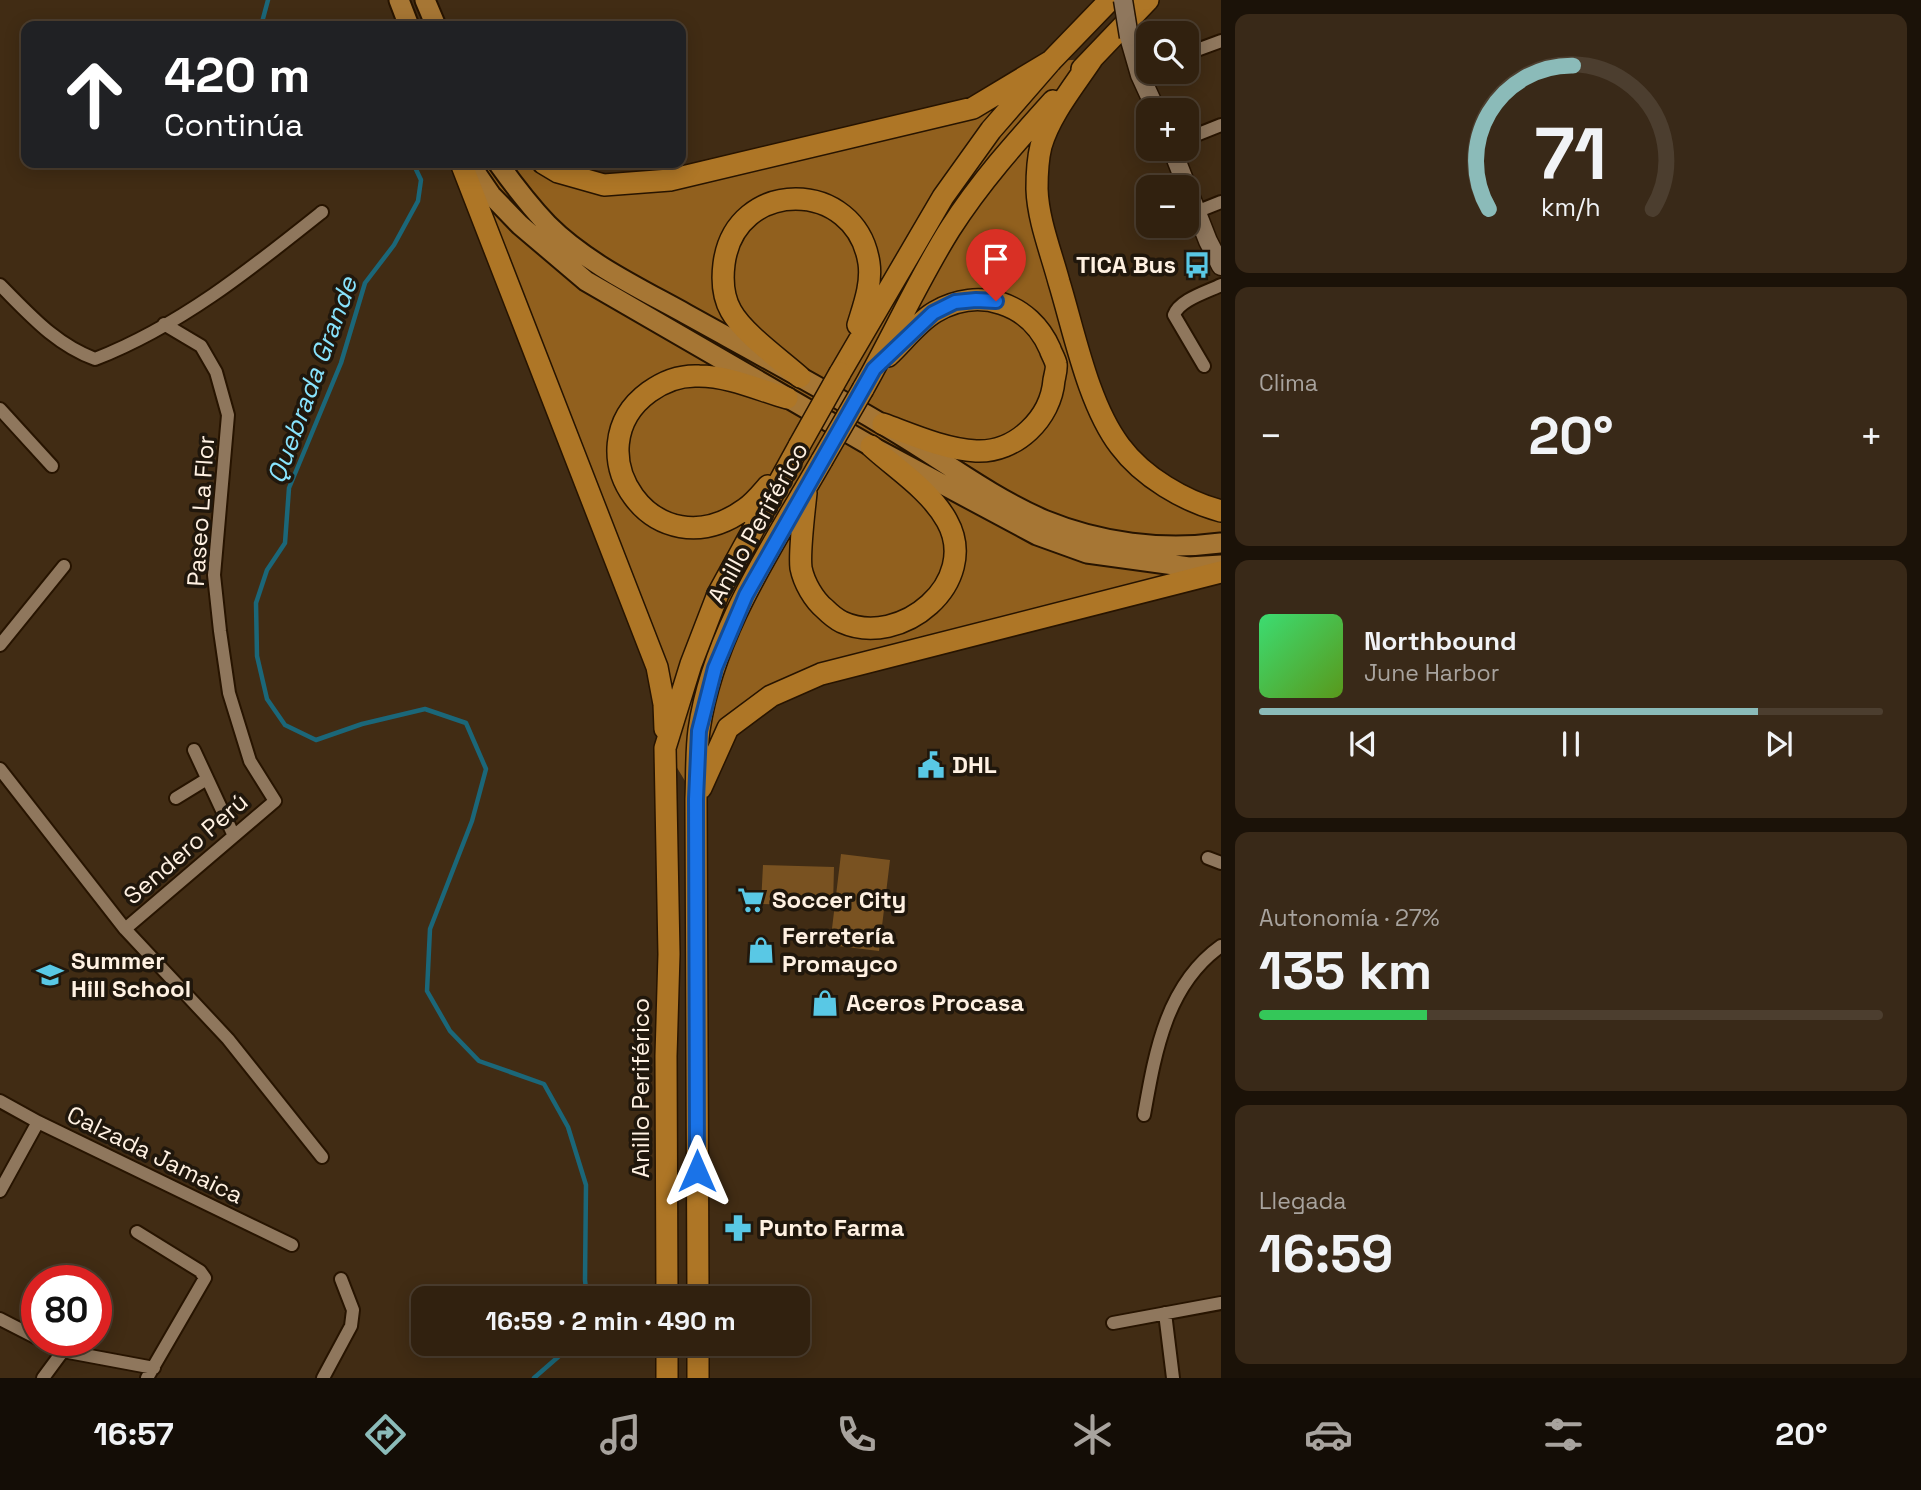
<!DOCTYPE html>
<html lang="es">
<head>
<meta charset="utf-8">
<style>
	body { margin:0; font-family:"Space Grotesk",sans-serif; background:#392918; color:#f1f3f6; height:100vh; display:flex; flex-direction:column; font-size:26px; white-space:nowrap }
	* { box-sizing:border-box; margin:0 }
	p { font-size:23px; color:#a8a39e }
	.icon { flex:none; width:38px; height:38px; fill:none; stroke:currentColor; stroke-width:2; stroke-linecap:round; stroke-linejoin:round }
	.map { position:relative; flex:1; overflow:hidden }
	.side { display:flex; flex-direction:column; gap:14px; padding:14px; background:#1b1208; width:700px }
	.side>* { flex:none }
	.top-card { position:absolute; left:21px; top:21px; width:665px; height:147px; border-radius:14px; box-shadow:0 4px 18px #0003,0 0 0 2px #4c3e2f; background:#202124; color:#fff; overflow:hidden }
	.controls { position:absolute; left:1136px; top:21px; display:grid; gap:14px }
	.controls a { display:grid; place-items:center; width:63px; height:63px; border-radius:14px; background:#31210f; box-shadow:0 4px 18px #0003,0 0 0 2px #4c3e2f; font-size:35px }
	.speed { position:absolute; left:21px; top:1265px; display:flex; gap:14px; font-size:35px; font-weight:700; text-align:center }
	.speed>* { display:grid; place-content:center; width:91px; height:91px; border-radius:50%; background:#31210f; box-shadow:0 4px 18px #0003,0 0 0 2px #4c3e2f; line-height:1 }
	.speed .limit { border:10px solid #d22; background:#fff; color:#111 }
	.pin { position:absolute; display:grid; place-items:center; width:60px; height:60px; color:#fff; margin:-72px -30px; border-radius:50% 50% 50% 0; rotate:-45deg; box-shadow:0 0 7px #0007 }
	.pin .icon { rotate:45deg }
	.me { position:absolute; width:77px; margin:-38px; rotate:0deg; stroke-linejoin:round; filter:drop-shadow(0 0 5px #0008) }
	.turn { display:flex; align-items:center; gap:24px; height:147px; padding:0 28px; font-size:32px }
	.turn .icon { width:91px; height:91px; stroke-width:2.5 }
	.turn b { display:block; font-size:49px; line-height:60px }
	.big { font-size:52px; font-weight:600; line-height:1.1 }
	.side .tile { flex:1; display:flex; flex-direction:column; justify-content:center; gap:10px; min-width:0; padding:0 24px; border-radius:14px; background:#392918 }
	.side .dial { align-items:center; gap:0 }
	.dial svg { height:182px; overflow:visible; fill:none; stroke:#4c3e2f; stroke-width:7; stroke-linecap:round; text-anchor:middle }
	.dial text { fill:#f1f3f6; stroke:none }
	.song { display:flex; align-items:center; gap:21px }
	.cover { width:84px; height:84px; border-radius:10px; background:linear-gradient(135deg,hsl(140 70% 55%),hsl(90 70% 35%)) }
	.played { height:7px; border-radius:4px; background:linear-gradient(90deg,#8bbbb9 80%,#4c3e2f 80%) }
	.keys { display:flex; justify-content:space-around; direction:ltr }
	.heat { display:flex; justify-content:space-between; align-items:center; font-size:38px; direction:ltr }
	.charge { height:10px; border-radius:5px; background:linear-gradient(90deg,#34c759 27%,#4c3e2f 0) }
	.trip { position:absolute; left:411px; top:1286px; width:399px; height:70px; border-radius:14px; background:#31210f; box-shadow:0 4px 18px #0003,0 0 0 2px #4c3e2f; font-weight:600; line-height:70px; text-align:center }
	.dock { display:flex; height:112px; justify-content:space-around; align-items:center; background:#140d06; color:#a8a39e }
	.dock .icon { width:49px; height:49px }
	.dock .selected { color:#8bbbb9 }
	.dock b { font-size:32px; color:#f1f3f6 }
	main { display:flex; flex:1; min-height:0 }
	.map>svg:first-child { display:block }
	.green { fill:#795221 }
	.forest { fill:#91601e }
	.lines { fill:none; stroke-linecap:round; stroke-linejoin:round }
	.stream { stroke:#1b6779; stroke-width:4.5 }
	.minor-casing { stroke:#271400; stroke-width:16 }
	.secondary-casing { stroke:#271400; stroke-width:21 }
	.primary-casing { stroke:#271400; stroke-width:23 }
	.trunk-casing { stroke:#271400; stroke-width:24 }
	.minor { stroke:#8f775d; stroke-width:12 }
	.secondary { stroke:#8f775d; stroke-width:18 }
	.primary { stroke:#a67634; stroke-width:19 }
	.trunk { stroke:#ae7626; stroke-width:21 }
	.secondary-bridge-casing { stroke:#271400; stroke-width:21; stroke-linecap:butt }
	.trunk-bridge-casing { stroke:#271400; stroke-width:24; stroke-linecap:butt }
	.secondary-bridge { stroke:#8f775d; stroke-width:18 }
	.trunk-bridge { stroke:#ae7626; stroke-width:21 }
	.route-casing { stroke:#114b97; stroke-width:18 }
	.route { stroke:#1a73e8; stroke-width:12 }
	.labels { text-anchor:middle; stroke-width:7; stroke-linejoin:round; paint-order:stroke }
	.poi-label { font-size:24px; font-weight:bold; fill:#fff1e2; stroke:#20170c; text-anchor:start }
	.street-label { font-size:24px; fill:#fff1e2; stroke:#20170c }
	.water-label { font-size:26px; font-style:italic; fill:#88e3fd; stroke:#20170c }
</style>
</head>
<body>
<main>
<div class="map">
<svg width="1221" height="1378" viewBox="0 0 1221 1378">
	<rect width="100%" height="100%" fill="#412c14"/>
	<!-- green -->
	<path class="green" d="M841 854 890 860 879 951 830 945Z
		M763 865 834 867 833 906 761 904Z"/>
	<!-- forest -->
	<path class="forest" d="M1092 59 1049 127 1043 225 1120 446 1221 511V572L821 674 728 728 696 799 665 748 664 704 461 163H543L604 185 973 108 1051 61Z"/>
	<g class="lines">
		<!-- stream -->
		<path class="stream" d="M261 26 268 0
			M413 163 421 180 418 201 394 245 365 283 341 363 289 488 285 543 267 570 256 603 257 656 267 699 285 725 316 740 362 724 425 709 466 723 486 769 472 821 430 929 427 991 450 1031 479 1061 544 1084 568 1127 586 1185 585 1280 587 1298
			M534 1378 573 1344"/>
		<defs>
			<path id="minor" d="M1186 54 1221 41
				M1186 139 1221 125
				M1196 212 1221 202
				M0 285C30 315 55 344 95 359 180 326 252 268 322 212
				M1204 366 1174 315C1179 300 1207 292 1221 285
				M0 409 52 466
				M0 645 64 566
				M194 750 234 836
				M0 769 125 929 228 1039 322 1157
				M176 798 207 779
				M1208 858 1221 863
				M125 929 275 801 250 761 229 693 220 631 214 575 228 415 216 372 201 346 164 324
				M0 1101 38 1122 292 1245
				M1144 1115C1155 1053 1166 985 1221 946
				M0 1191 38 1122
				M137 1232 200 1271 205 1278 147 1378
				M1165 1313 1173 1378
				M0 1319 37 1338
				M1113 1323 1221 1303
				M42 1340 63 1351 154 1368
				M43 1378 63 1351
				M323 1378 351 1326 353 1310 341 1279"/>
			<path id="secondary" d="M1129 37 1140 75 1156 110
				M1172 149 1208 241 1221 266"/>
			<path id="primary" d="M399 0 409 26
				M425 0 436 26
				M469 163 491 195 520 225 586 281 871 446 1037 535 1087 553 1189 567 1221 565
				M498 163C513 184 530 206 548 225 586 263 639 288 686 314 751 350 816 385 880 423 935 454 986 495 1044 520 1100 543 1162 551 1221 543"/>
			<path id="trunk" d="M1092 59C1074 86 1050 115 1041 146 1038 158 1037 176 1037 189 1038 220 1051 252 1059 282 1074 331 1088 404 1120 446 1143 477 1184 501 1221 511
				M1082 69 1148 0
				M461 163 657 667 664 704 665 729
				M543 163 558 172 604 185 670 180 973 108 1051 61
				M840 373 943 197 991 130 1051 61 1110 0
				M800 377C781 360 743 333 731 311 723 297 722 280 724 264 735 177 856 178 869 263 872 284 864 305 858 325
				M863 389C893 336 918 280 950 229 980 182 1016 142 1053 101
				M883 424C913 435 944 449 976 451 1016 453 1051 418 1054 380 1055 375 1057 368 1056 364 1055 359 1051 353 1050 349 1030 303 979 286 935 312 918 322 903 342 888 356
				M768 486C761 494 754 503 745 509 654 575 571 449 649 392 664 381 681 375 699 376 729 376 759 390 787 398
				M806 493C804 512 799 552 801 568 804 583 814 600 825 609 830 614 836 619 842 622 901 649 981 582 947 521 930 490 896 469 871 446
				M701 788 728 728 771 696 821 674 1221 572
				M667 1298 666 1056 669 954 665 748 691 664 718 594 799 446
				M698 1298 696 799C697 777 696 753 699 730 713 632 774 544 822 460
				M667 1344V1378
				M698 1344V1378"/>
		</defs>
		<!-- minor casing -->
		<use href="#minor" class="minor-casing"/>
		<!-- secondary casing -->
		<use href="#secondary" class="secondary-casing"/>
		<!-- primary casing -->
		<use href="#primary" class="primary-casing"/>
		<!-- trunk casing -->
		<use href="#trunk" class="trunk-casing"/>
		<!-- minor -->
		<use href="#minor" class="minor"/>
		<!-- secondary -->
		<use href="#secondary" class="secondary"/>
		<!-- primary -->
		<use href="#primary" class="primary"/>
		<!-- trunk -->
		<use href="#trunk" class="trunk"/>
		<defs>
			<path id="secondary-bridge" d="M1123 0 1129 37"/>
			<path id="trunk-bridge" d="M799 446 840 373
				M822 460 863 389"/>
		</defs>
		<!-- secondary-bridge casing -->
		<use href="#secondary-bridge" class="secondary-bridge-casing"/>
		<!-- trunk-bridge casing -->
		<use href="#trunk-bridge" class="trunk-bridge-casing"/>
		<!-- secondary-bridge -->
		<use href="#secondary-bridge" class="secondary-bridge"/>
		<!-- trunk-bridge -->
		<use href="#trunk-bridge" class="trunk-bridge"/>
	</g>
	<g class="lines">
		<defs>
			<path id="route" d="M697 1171 696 799 699 731 715 668 746 595 874 369 933 313 955 302 976 300 996 301"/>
		</defs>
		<!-- route casing -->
		<use href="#route" class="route-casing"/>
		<!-- route -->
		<use href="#route" class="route"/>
	</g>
	<!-- icons -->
	<defs>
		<symbol id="bus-bare" viewBox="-9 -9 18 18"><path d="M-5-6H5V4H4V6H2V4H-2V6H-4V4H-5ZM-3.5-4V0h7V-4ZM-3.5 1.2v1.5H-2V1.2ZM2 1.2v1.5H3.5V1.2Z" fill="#59c8e5" stroke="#20170c" stroke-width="2.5" paint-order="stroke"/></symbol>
		<symbol id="civic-bare" viewBox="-9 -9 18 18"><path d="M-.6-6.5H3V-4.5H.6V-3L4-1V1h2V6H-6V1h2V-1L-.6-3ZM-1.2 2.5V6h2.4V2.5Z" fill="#59c8e5" stroke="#20170c" stroke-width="2.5" paint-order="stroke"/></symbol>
		<symbol id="supermarket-bare" viewBox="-9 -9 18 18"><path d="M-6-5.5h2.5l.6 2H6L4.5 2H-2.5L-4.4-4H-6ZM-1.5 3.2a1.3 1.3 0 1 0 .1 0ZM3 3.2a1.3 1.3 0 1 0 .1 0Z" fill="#59c8e5" stroke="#20170c" stroke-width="2.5" paint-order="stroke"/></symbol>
		<symbol id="shop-bare" viewBox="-9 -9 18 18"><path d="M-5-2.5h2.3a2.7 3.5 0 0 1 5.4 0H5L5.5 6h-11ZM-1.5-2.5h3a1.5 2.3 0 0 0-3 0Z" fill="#59c8e5" stroke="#20170c" stroke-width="2.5" paint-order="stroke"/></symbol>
		<symbol id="school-bare" viewBox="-9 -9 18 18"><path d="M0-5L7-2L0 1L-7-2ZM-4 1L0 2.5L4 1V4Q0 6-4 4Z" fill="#59c8e5" stroke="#20170c" stroke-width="2.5" paint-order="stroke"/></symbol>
		<symbol id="pharmacy-bare" viewBox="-9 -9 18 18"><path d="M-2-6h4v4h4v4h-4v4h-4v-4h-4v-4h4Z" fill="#59c8e5" stroke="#20170c" stroke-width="2.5" paint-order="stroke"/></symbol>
	</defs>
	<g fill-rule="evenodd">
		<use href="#bus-bare" x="1178" y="246" width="38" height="38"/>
		<use href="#civic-bare" x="912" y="746" width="38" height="38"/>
		<use href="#supermarket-bare" x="732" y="881" width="38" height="38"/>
		<use href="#shop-bare" x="742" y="931" width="38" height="38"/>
		<use href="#school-bare" x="31" y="956" width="38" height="38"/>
		<use href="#shop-bare" x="806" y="984" width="38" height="38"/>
		<use href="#pharmacy-bare" x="719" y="1209" width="38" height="38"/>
	</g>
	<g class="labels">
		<!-- poi labels -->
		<g class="poi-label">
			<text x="1176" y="273" text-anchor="end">TICA Bus</text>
			<text x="952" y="773">DHL</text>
			<text x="772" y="908">Soccer City</text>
			<text x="782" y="944">Ferretería<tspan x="782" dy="28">Promayco</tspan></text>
			<text x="71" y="969">Summer<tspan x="71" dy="28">Hill School</tspan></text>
			<text x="846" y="1011">Aceros Procasa</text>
			<text x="759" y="1236">Punto Farma</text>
		</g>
		<!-- street labels -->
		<g class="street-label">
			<text transform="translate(201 511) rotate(-86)" y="8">Paseo La Flor</text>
			<text transform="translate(758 523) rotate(-61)" y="8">Anillo Periférico</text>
			<text transform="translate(186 849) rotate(-41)" y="8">Sendero Perú</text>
			<text transform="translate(641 1088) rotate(-90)" y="8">Anillo Periférico</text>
			<text transform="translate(155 1155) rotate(26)" y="8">Calzada Jamaica</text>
		</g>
		<!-- water labels -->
		<g class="water-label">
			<text transform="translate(312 380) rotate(-70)" y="9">Quebrada Grande</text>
		</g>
	</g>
</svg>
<div class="controls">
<a><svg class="icon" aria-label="search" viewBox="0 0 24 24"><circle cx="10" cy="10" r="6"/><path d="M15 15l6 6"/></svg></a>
<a>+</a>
<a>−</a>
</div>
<div class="speed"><div class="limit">80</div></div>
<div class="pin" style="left:996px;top:301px;background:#d93025"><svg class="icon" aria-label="arrive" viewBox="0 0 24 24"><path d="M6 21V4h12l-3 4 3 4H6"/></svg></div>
<svg class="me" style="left:697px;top:1171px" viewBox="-20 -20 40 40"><path d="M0-17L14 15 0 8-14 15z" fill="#1a73e8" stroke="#fff" stroke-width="4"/></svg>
<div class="trip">16:59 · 2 min · 490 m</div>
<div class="top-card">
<div class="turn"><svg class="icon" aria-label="ahead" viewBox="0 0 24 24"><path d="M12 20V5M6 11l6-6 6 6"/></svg><div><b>420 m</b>Continúa</div></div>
</div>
</div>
<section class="side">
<div class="tile dial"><svg viewBox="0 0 100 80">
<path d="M14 69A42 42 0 1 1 86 69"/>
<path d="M14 69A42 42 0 0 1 51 6" stroke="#8bbbb9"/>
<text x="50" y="56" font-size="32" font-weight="700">71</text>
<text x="50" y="72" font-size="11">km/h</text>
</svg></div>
<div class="tile"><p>Clima</p>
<div class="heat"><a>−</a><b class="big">20°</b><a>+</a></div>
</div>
<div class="tile">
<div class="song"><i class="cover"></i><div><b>Northbound</b><p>June Harbor</p></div></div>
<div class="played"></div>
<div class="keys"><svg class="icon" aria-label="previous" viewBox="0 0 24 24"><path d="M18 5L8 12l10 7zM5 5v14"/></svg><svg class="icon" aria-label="pause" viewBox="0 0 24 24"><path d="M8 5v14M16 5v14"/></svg><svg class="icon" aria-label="next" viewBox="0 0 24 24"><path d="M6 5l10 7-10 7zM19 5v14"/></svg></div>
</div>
<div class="tile"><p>Autonomía · 27%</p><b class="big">135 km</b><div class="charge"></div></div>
<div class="tile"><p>Llegada</p><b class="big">16:59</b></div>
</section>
</main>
<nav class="dock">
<b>16:57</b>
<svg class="icon selected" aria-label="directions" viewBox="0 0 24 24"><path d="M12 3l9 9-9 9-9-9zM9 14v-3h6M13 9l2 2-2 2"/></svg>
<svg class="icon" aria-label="music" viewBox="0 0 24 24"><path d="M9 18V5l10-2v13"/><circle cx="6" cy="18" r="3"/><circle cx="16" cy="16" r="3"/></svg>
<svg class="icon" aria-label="phone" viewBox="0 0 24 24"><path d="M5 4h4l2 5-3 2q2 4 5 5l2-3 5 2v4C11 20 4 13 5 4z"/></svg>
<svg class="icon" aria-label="climate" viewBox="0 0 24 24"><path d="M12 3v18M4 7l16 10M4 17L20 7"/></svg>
<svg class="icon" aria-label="car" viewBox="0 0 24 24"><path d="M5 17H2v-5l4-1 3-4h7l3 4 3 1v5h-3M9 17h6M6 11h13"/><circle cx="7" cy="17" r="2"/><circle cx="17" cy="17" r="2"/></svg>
<svg class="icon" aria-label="filters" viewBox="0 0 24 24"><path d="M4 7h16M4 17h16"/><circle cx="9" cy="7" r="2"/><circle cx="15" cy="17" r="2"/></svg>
<b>20°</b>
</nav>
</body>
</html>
